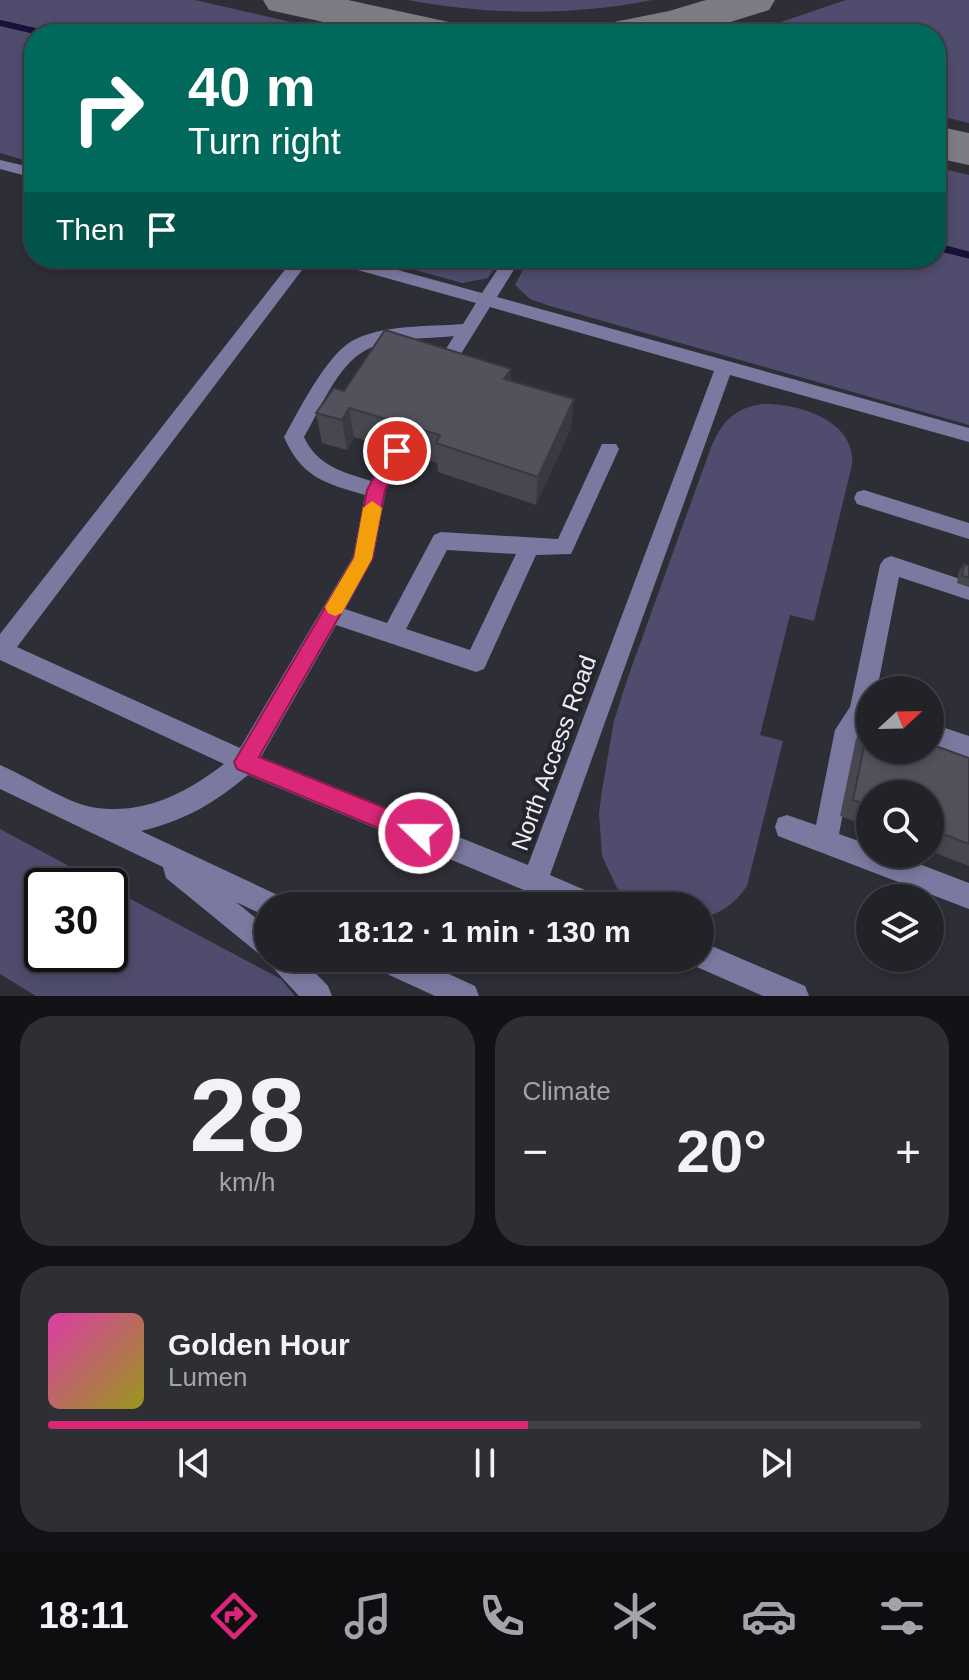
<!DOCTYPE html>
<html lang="en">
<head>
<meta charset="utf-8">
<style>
	body { margin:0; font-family:Helvetica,sans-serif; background:#2e2f35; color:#f1f3f6; height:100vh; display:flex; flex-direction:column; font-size:30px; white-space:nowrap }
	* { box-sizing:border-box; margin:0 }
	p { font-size:26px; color:#a2a4a8 }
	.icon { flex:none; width:44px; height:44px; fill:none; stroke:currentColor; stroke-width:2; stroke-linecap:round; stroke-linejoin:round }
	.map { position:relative; height:996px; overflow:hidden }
	.sheet { display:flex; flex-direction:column; gap:20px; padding:20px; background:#131317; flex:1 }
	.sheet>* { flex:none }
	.top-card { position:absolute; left:24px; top:24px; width:922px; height:244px; border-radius:32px; box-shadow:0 4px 12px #0003,0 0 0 2px #3f3f46; background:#00695c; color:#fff; overflow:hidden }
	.needle { width:52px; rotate:68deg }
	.controls { position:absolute; left:856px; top:676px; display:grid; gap:16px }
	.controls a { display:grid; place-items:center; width:88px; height:88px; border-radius:50%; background:#222229; box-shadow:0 4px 12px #0003,0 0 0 2px #3f3f46; font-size:40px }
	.speed { position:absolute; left:24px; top:868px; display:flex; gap:16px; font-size:40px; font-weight:700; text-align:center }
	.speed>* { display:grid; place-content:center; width:104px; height:104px; border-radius:50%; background:#222229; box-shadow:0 4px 12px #0003,0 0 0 2px #3f3f46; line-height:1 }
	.speed .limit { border:4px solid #111; border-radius:12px; background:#fff; color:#111 }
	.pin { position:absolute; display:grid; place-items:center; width:68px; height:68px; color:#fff; margin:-34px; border:4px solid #fff; border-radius:50%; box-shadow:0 2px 8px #0007 }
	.me { position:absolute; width:88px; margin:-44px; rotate:292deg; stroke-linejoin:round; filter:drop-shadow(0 0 6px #0008) }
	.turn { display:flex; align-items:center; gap:28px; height:168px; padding:0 32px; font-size:36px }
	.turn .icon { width:104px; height:104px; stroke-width:2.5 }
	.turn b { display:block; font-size:56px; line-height:68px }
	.then { display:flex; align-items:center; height:76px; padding:0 32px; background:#0003; gap:16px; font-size:30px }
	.big { font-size:60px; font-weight:700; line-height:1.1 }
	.sheet .widget { flex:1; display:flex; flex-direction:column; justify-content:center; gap:12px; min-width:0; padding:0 28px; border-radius:32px; background:#2e2f35 }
	.sheet .dial { align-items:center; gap:0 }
	.dial b { font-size:104px; line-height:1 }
	.song { display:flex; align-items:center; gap:24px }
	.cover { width:96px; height:96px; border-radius:12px; background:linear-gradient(135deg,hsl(320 70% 55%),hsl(60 70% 35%)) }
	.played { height:8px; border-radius:4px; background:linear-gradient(90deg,#db2777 55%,#3f3f46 55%) }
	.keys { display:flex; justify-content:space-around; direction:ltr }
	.heat { display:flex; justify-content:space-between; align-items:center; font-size:44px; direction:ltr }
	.sheet .tiles { flex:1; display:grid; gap:20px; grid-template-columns:1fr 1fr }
	.widget:last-child { grid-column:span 2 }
	.trip { position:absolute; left:254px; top:892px; width:460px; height:80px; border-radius:40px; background:#222229; box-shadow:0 4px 12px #0003,0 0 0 2px #3f3f46; font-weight:700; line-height:80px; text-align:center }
	.menu { display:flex; height:128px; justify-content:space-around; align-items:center; background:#0e0e10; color:#a2a4a8 }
	.menu .icon { width:56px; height:56px }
	.menu .current { color:#db2777 }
	.menu b { font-size:36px; color:#f1f3f6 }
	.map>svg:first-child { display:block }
	.green { fill:#4f4c6e }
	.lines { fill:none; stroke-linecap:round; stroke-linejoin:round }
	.stream-far1 { stroke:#181038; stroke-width:6 }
	.stream { stroke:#181038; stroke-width:7 }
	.taxiway { fill:#7c7c84; fill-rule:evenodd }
	.minor { fill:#7c79a0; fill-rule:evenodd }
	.wall { fill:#47474f }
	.shaded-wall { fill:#3a3940 }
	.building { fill:#53525c; stroke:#3a3940; stroke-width:2 }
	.route { fill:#db2777; stroke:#8e194d; stroke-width:2 }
	.slow { fill:#f59e0b }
	.labels { text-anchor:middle; stroke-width:8; stroke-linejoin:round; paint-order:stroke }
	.street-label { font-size:24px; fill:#ececf2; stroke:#24242d }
</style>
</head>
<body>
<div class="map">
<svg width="969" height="996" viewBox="0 0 969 996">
	<rect width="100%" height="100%" fill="#2e2e37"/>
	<!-- green -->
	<path class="green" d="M0 0H195L344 34H34V163L0 153Z
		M407 0H652C571 16 488 15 407 0Z
		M846 0H969V123L936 115V34H766L781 22Z
		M936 167 969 175V425L550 306 530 299 515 285 529 258H936Z
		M373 258H501L488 278 462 283Z
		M763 404C798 403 857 421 852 465L814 621 790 615 760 735 783 741 747 886C735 904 721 913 700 919V906H636L617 888 602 856 599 813 602 790 614 721 627 680 710 450C721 423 733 408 763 404Z
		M0 829 106 886H42V954H110V888L281 979 295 996H36L0 974Z"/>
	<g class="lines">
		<!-- stream-far1 -->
		<path class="stream-far1" d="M0 23 48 34
			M936 247 950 250"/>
		<!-- stream -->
		<path class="stream" d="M941 248 969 255"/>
		<!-- taxiway -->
		<path class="taxiway" d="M263 0H348L458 24 464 34H378L269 10Z
			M706 0H775L769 10 692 34H598L604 24 669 11Z
			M936 126 969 133V165L936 158Z"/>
		<!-- minor -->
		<path class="minor" d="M0 160 34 168V178L0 169Z
			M294 258H311L17 647 240 748 353 557 365 495C325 483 302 478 284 437 299 410 326 356 352 341 383 324 428 327 463 324L476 303 329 262 327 258H354L482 293 505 258H521L497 297 969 428V442L730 375 550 875 601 897 605 906H562L248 775C213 804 186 820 141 831L282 897 286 906H268V917L236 902 268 928V958L259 954 166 878 163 867 0 789V765C26 776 66 802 91 807 142 816 185 794 224 764L0 660V634ZM490 307 714 371 528 865 261 757 336 625 476 672 484 669 536 555 571 554 619 449 616 444H602L558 539 441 532 434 535 387 623 345 609 373 559 386 490 407 451 404 446H390L371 481C343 472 317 466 304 437 320 410 337 365 366 350 390 337 427 339 454 336L431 373 440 380 446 378ZM447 550 516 554 470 650 406 629Z
			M864 490 969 523V539L857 504 854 498 857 492Z
			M891 556 969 582V600L899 577 877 690H870V725L866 723 858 734 839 834 870 845V854H893L969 883V909L778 836 775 827 778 818 787 815 816 825 835 730 850 707 880 565 884 559Z
			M930 723 969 736V758L930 745Z
			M700 941 805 986 809 996H763L690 964 688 958H700Z
			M270 958H301L328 986 332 996H299L273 968Z
			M371 958H414L475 986 479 996H435L374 968Z"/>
	</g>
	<!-- wall -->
	<path class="wall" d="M511 369V381L571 428 536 505 438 472 437 463 354 437 347 450 322 443 316 413 344 391Z
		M964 564 969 566V587L957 583 959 571Z
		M869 722 969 758V866L930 851V794H870V827L840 816 856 739Z"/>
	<!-- shaded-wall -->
	<path class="shaded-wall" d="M511 369 510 398 504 379Z
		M574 399 571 428 536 505 538 477Z
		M349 408 354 437 347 450 342 420Z"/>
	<!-- building -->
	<path class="building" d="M385 330 511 369 504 379 574 399 538 477 436 443 440 435 349 408 342 420 316 413 334 388 344 391Z
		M964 564 969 566V578L962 576Z
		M869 722H870V750H930V744L969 758V844L930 829V794H870V806L853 800Z"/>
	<!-- route -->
	<path class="route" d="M397 444 406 451 385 490 372 559 259 757 427 825 430 833 427 841 419 845 237 769 234 762 354 558 367 490 391 446Z"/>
	<!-- slow -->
	<path class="slow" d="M372 501 382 508 372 559 342 613 335 616 328 613 325 607 354 558 363 508Z"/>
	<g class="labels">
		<!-- street labels -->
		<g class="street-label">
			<text transform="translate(554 753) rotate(-70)" y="8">North Access Road</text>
		</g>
	</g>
</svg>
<div class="controls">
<a><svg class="needle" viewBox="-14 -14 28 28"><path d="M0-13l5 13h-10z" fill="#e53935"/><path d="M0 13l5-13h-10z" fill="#a2a4a8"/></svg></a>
<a><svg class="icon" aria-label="search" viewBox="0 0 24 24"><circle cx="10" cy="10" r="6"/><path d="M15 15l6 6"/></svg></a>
<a><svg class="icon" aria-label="layers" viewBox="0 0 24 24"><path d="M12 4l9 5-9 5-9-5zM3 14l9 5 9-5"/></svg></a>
</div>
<div class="speed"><div class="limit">30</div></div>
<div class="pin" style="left:397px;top:451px;background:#d93025"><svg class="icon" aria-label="arrive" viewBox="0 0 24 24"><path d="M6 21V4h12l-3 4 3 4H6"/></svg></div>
<svg class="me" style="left:419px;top:833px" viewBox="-20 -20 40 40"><circle r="17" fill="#db2777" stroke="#fff" stroke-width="3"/><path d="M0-11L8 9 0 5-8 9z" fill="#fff"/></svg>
<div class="trip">18:12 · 1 min · 130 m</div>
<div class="top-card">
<div class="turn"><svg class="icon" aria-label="right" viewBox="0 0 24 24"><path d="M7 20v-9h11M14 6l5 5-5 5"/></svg><div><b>40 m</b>Turn right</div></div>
<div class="then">Then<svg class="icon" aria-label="arrive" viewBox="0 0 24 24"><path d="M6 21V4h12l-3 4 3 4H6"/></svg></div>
</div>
</div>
<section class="sheet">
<div class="tiles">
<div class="widget dial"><b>28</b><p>km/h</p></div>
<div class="widget"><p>Climate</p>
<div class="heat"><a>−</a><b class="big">20°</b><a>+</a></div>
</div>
<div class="widget">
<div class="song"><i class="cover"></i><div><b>Golden Hour</b><p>Lumen</p></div></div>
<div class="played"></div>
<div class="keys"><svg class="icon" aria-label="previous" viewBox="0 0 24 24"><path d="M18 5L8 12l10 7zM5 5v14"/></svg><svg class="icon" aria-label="pause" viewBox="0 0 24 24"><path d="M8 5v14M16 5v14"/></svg><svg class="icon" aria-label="next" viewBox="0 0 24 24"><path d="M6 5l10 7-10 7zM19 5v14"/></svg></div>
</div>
</div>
</section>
<nav class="menu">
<b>18:11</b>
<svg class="icon current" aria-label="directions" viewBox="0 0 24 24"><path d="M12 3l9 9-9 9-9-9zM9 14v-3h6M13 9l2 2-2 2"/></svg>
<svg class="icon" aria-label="music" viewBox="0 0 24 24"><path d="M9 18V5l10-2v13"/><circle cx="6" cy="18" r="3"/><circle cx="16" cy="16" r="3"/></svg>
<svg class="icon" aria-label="phone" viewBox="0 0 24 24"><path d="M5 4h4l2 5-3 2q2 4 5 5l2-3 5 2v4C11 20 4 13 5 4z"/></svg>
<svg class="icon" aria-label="climate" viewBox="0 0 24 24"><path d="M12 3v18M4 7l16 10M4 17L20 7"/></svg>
<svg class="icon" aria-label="car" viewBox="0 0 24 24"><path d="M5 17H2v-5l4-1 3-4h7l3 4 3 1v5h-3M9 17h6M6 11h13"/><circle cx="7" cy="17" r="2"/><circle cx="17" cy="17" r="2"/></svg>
<svg class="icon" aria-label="filters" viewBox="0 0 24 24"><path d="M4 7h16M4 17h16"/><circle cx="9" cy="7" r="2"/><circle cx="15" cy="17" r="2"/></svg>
</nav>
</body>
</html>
